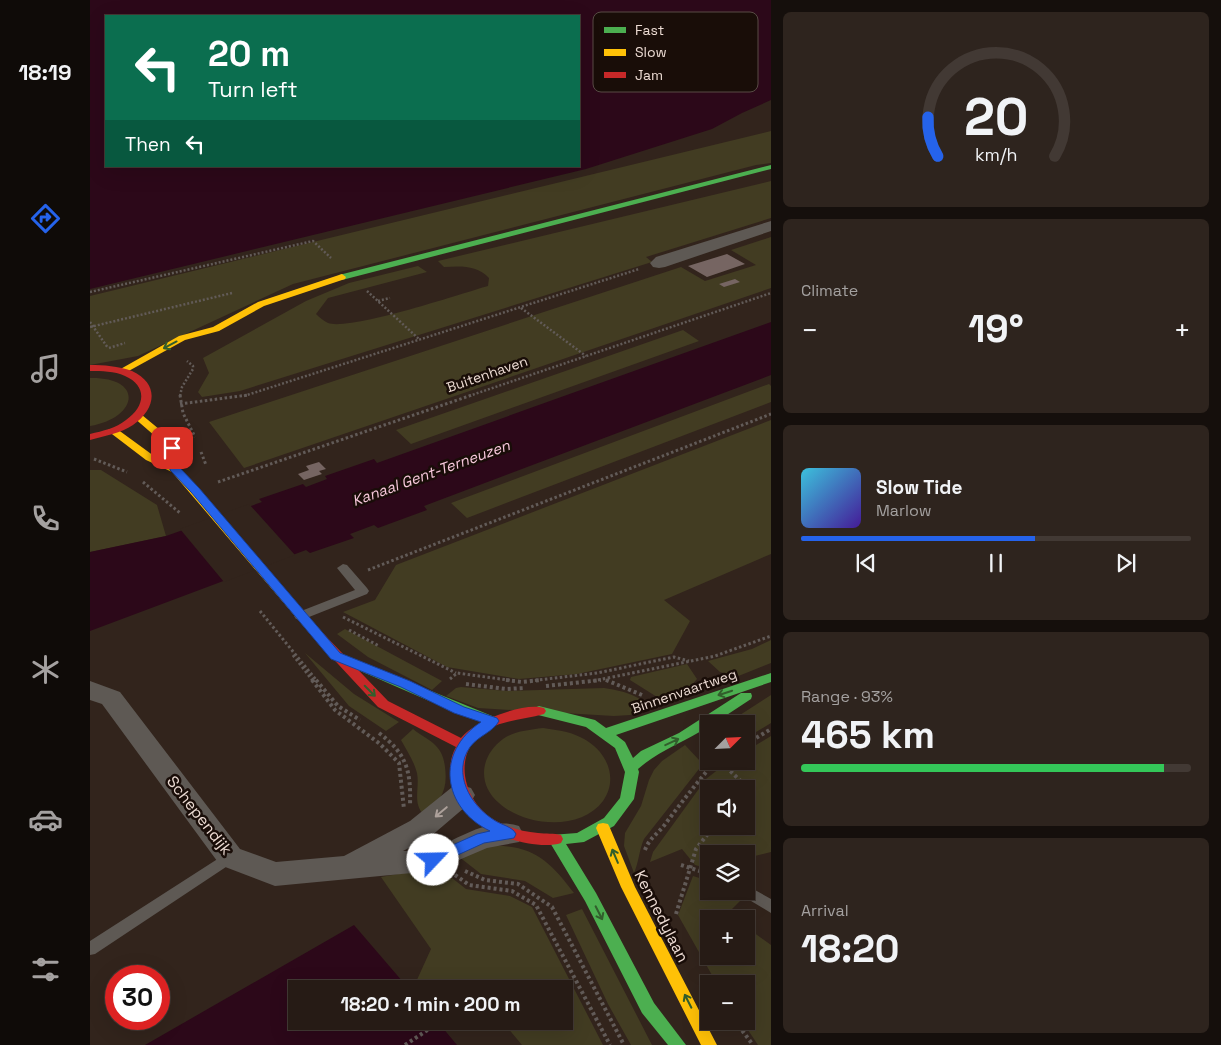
<!DOCTYPE html>
<html lang="en">
<head>
<meta charset="utf-8">
<style>
	body { margin:0; font-family:"Space Grotesk",sans-serif; background:#2e241e; color:#f1f3f6; height:100vh; display:flex; flex-direction:column; font-size:19px; white-space:nowrap }
	* { box-sizing:border-box; margin:0 }
	p { font-size:16px; color:#a4a1a0 }
	.icon { flex:none; width:28px; height:28px; fill:none; stroke:currentColor; stroke-width:2; stroke-linecap:round; stroke-linejoin:round }
	.map { position:relative; flex:1; overflow:hidden }
	.drawer { display:flex; flex-direction:column; gap:12px; padding:12px; background:#150f0c; width:450px }
	.drawer>* { flex:none }
	.guide { position:absolute; left:15px; top:15px; width:475px; height:152px; border-radius:0px; box-shadow:0 5px 20px #0002,0 0 0 1px #423934; background:#0b6e4f; color:#fff; overflow:hidden }
	.needle { width:32px; rotate:66deg }
	.controls { position:absolute; left:610px; top:715px; display:grid; gap:10px }
	.controls a { display:grid; place-items:center; width:55px; height:55px; border-radius:0px; background:#261b15; box-shadow:0 5px 20px #0002,0 0 0 1px #423934; font-size:25px }
	.speed { position:absolute; left:15px; top:965px; display:flex; gap:10px; font-size:25px; font-weight:700; text-align:center }
	.speed>* { display:grid; place-content:center; width:65px; height:65px; border-radius:50%; background:#261b15; box-shadow:0 5px 20px #0002,0 0 0 1px #423934; line-height:1 }
	.speed .limit { border:8px solid #d22; background:#fff; color:#111 }
	.pin { position:absolute; display:grid; place-items:center; width:42px; height:42px; color:#fff; margin:-21px; border-radius:10px; box-shadow:0 2px 8px #0006 }
	.me { position:absolute; width:55px; margin:-28px; rotate:66deg; stroke-linejoin:round; filter:drop-shadow(0 0 4px #0008) }
	.turn { display:flex; align-items:center; gap:18px; height:105px; padding:0 20px; font-size:22px }
	.turn .icon { width:65px; height:65px; stroke-width:2.5 }
	.turn b { display:block; font-size:35px; line-height:42px }
	.then { display:flex; align-items:center; height:48px; padding:0 20px; background:#0003; gap:10px; font-size:19px }
	.big { font-size:38px; font-weight:700; line-height:1.1 }
	.drawer .widget { flex:1; display:flex; flex-direction:column; justify-content:center; gap:8px; min-width:0; padding:0 18px; border-radius:8px; background:#2e241e }
	.drawer .dial { align-items:center; gap:0 }
	.dial svg { height:130px; overflow:visible; fill:none; stroke:#423934; stroke-width:7; stroke-linecap:round; text-anchor:middle }
	.dial text { fill:#f1f3f6; stroke:none }
	.song { display:flex; align-items:center; gap:15px }
	.cover { width:60px; height:60px; border-radius:8px; background:linear-gradient(135deg,hsl(190 70% 55%),hsl(260 70% 35%)) }
	.played { height:5px; border-radius:2px; background:linear-gradient(90deg,#2563eb 60%,#423934 60%) }
	.keys { display:flex; justify-content:space-around; direction:ltr }
	.heat { display:flex; justify-content:space-between; align-items:center; font-size:28px; direction:ltr }
	.charge { height:8px; border-radius:4px; background:linear-gradient(90deg,#34c759 93%,#423934 0) }
	.trip { position:absolute; left:198px; top:980px; width:285px; height:50px; border-radius:0px; background:#261b15; box-shadow:0 5px 20px #0002,0 0 0 1px #423934; font-weight:700; line-height:50px; text-align:center }
	main { display:flex; flex:1; min-height:0 }
	.tabs { display:flex; flex-direction:column; width:90px; justify-content:space-around; align-items:center; background:#0f0b08; color:#a4a1a0 }
	.tabs .icon { width:35px; height:35px }
	.tabs .on { color:#2563eb }
	.tabs b { font-size:22px; color:#f1f3f6 }
	.map>svg:first-child { display:block }
	.green { fill:#423c22; fill-rule:evenodd }
	.water { fill:#2c0819; fill-rule:evenodd }
	.pier { fill:#32241c }
	.building { fill:#766562 }
	.lines { fill:none; stroke-linecap:round; stroke-linejoin:round }
	.path-far2 { stroke:#625b58; stroke-width:2.5; stroke-dasharray:2 2; stroke-linecap:butt }
	.path-far1 { stroke:#625b58; stroke-width:3; stroke-dasharray:2.5 2.5; stroke-linecap:butt }
	.path { stroke:#625b58; stroke-width:4; stroke-dasharray:3 3; stroke-linecap:butt }
	.lane { fill:#5e5954; fill-rule:evenodd }
	.street { fill:#5e5954; fill-rule:evenodd }
	.fast { fill:#4caf50; fill-rule:evenodd }
	.slow { fill:#ffc107; fill-rule:evenodd }
	.jam { fill:#c62828; fill-rule:evenodd }
	.oneway { stroke:#325e2c }
	.oneway2 { stroke:#aca09a }
	.route { fill:#2563eb; stroke:#184099 }
	.labels { text-anchor:middle; stroke-width:5; stroke-linejoin:round; paint-order:stroke }
	.street-label { font-size:14px; fill:#ecdbd3; stroke:#190d08 }
	.water-label { font-size:15px; font-style:italic; fill:#f7c8db; stroke:#190d08 }
	.near-street-label { font-size:16px; fill:#ecdbd3; stroke:#190d08 }
	.key { fill:#190d08; stroke:#584b45; stroke-width:1 }
	.key-label { font-size:14px; fill:#ecdbd3 }
</style>
</head>
<body>
<main>
<nav class="tabs">
<b>18:19</b>
<svg class="icon on" aria-label="directions" viewBox="0 0 24 24"><path d="M12 3l9 9-9 9-9-9zM9 14v-3h6M13 9l2 2-2 2"/></svg>
<svg class="icon" aria-label="music" viewBox="0 0 24 24"><path d="M9 18V5l10-2v13"/><circle cx="6" cy="18" r="3"/><circle cx="16" cy="16" r="3"/></svg>
<svg class="icon" aria-label="phone" viewBox="0 0 24 24"><path d="M5 4h4l2 5-3 2q2 4 5 5l2-3 5 2v4C11 20 4 13 5 4z"/></svg>
<svg class="icon" aria-label="climate" viewBox="0 0 24 24"><path d="M12 3v18M4 7l16 10M4 17L20 7"/></svg>
<svg class="icon" aria-label="car" viewBox="0 0 24 24"><path d="M5 17H2v-5l4-1 3-4h7l3 4 3 1v5h-3M9 17h6M6 11h13"/><circle cx="7" cy="17" r="2"/><circle cx="17" cy="17" r="2"/></svg>
<svg class="icon" aria-label="filters" viewBox="0 0 24 24"><path d="M4 7h16M4 17h16"/><circle cx="9" cy="7" r="2"/><circle cx="15" cy="17" r="2"/></svg>
</nav>
<div class="map">
<svg width="681" height="1045" viewBox="0 0 681 1045">
	<rect width="100%" height="100%" fill="#32241c"/>
	<!-- green -->
	<path class="green" d="M681 131V163L666 165 203 284 48 356 0 365V296Z
		M681 181V218L556 257 562 262 150 391 112 397 108 392 119 373 113 358 216 301 259 283 328 266 337 272 238 298 226 314C229 317 234 321 238 323 260 331 370 294 398 286L399 278C387 265 371 266 354 267L348 261Z
		M681 237V288L154 468 119 422 591 267 615 281 666 265 641 250Z
		M593 330 609 341 321 444 306 430Z
		M0 378C55 377 48 418 0 426Z
		M679 384 681 386V402L377 518 361 503Z
		M681 420V554L574 600 600 621 582 654 487 674 429 679 357 667 253 612 285 600 306 565Z
		M0 470H11L67 505 76 536 0 552Z
		M255 629 352 681 342 690 278 657 247 634Z
		M681 640V663L646 677 630 672 618 661 662 649Z
		M215 653 264 694 309 722 296 731 259 706Z
		M597 664 607 679 593 695 575 702 540 680 541 677Z
		M371 687 417 691 514 688C529 690 551 695 561 709L540 715 524 716 388 708 356 696 366 688Z
		M681 695V723L656 738V724H636Z
		M453 728C466 730 478 731 490 737 515 748 530 777 513 801 490 832 434 826 409 803 387 784 390 756 413 739 424 731 439 730 453 728Z
		M323 729C330 735 340 739 346 746 352 752 354 759 355 767 358 791 351 800 334 815 322 803 330 788 327 773 324 761 317 751 311 740Z
		M681 736V852L656 858V854H619V869L605 865 592 849 560 862 563 852 616 779 639 761H656V751ZM619 789H656V826H619Z
		M595 745 610 761 609 769 554 839C549 850 549 862 544 873L534 846 535 833 551 806 559 780 564 770 572 761Z
		M400 846C442 844 460 861 484 893L463 898 435 881 391 874 368 856Z
		M348 867 376 889 420 896 442 907 513 1045H432L412 1021H474V989H332L326 982 341 949 291 877Z
		M603 876 619 881V891H638L652 899 637 914 644 919H619V956H656V927L681 945V1045H668L652 1021H656V984H627L588 915Z
		M492 909 562 1045H541L518 1004 476 915Z"/>
	<!-- water -->
	<path class="water" d="M0 0H681V100L652 113 622 129 496 169 0 289ZM16 16H489V166H16Z
		M681 322V375L334 506 337 510 288 528 284 525 260 534 264 538 220 553 216 550 0 631V552L76 536 172 502 169 499 213 484 216 487 237 479 235 476 284 459 287 463Z
		M264 925 319 989H206V1021H347L367 1045H55Z"/>
	<!-- pier -->
	<path class="pier" d="M159 504 205 555 134 582 90 529Z"/>
	<!-- building -->
	<path class="building" d="M637 254 655 264 617 277 598 266Z
		M645 279 650 282 634 287 629 284Z
		M229 462 236 469 229 471 232 474 214 480 208 474 219 470 216 466Z"/>
	<g class="lines">
		<!-- path-far2 -->
		<path class="path-far2" d="M277 291 330 340
			M0 292 223 241 241 258
			M288 301 300 298
			M431 308 496 356
			M0 322 18 348
			M0 327 142 293
			M19 348 35 343
			M90 396 92 387 103 369V366L97 361
			M154 396 549 269
			M379 396 681 293"/>
		<!-- path-far1 -->
		<path class="path-far1" d="M90 395 93 413 105 437
			M90 404 158 395
			M111 452 116 465
			M4 459 37 472
			M53 482 90 513
			M128 482 382 395
			M278 570 681 414
			M170 611 227 681
			M253 617 366 673
			M259 630 289 646
			M203 655 223 681
			M360 679 367 673 425 681
			M516 680 518 681
			M440 681 507 673 584 657 599 661
			M503 681 625 656 681 636"/>
		<!-- path -->
		<path class="path" d="M222 680 245 710 290 744 309 763 314 809
			M226 680 248 706 270 720
			M416 680 432 682 451 680
			M516 680 552 695
			M376 684 416 689 435 688
			M456 686 511 680
			M289 733C317 754 321 771 320 805
			M656 744 681 729
			M611 754 622 765 635 766 657 787 655 789
			M555 850C559 838 569 833 576 823 591 803 606 784 622 765L628 761
			M591 865 619 874
			M375 871 395 880 428 884 462 907 534 1045
			M365 875 379 885 422 891 446 905 520 1045
			M586 914 606 849 624 826
			M645 1021 663 1045
			M315 1045 351 1021"/>
		<!-- lane -->
		<path class="lane" d="M253 564 257 565 277 588 279 591 277 594 214 619H206L204 616 206 613 265 590 247 568Z
			M140 851 145 853 147 857 145 861 5 954 0 955V941Z
			M656 885 681 899V913L651 895 649 891H656Z"/>
		<!-- street -->
		<path class="street" d="M681 221V231L575 267 569 268 563 267 560 263 566 257Z
			M0 681 30 692 150 849 186 862 254 856 320 821 361 788 371 785 381 788 385 795 381 802 340 837 313 851C321 851 332 851 340 849 370 840 397 816 429 826L433 834 429 842 397 848 343 871 185 886 130 865 12 704 0 700Z"/>
		<!-- fast -->
		<path class="fast" d="M681 165V169L252 280 248 277 249 275Z
			M256 656 407 718 409 721 407 724 402 726 360 710 252 663 250 660 252 657Z
			M681 673V682L526 735 535 742 543 758 551 751 589 733 651 693H661L662 696 661 699 623 724H619V726C595 742 568 751 548 769L549 772 544 799 524 826 494 842 476 844 506 893 564 1003 596 1045H578L552 1013 495 901 459 841 461 835 487 833 514 818 530 798 535 772 525 748 496 727 444 714 442 711 444 708 449 706 505 720 516 728Z"/>
		<!-- slow -->
		<path class="slow" d="M252 274 256 277 255 279 174 306 129 331 95 340 35 373H29L27 371 89 336 123 327 168 302Z
			M48 414 52 415 81 439 87 448 91 469 230 630 232 633 230 636H222L82 472 56 460 18 431 19 429H27L64 456 79 463 77 448 73 443 43 417Z
			M513 823 518 824 520 828 545 887 627 1045H611L531 887 506 828 508 824Z"/>
		<!-- jam -->
		<path class="jam" d="M0 365C14 365 28 366 42 371 70 384 66 409 43 425 31 433 15 436 0 440V434C13 431 26 428 36 420 55 407 58 386 35 376 24 371 12 371 0 371Z
			M226 629 230 630 298 701 371 738C384 721 433 702 454 708L456 711 454 714C433 720 410 720 392 733 360 758 376 806 408 822 420 828 434 832 448 833 456 834 464 833 471 835L473 839 471 843C450 850 408 838 390 825 368 809 351 773 366 747L288 707 222 636 220 633 222 630Z"/>
	</g>
	<!-- one-way arrows -->
	<defs><path id="oneway-shaft" d="M-6 0H5M1.5-3L5.5 0L1.5 3" fill="none" stroke-width="1.6" stroke-linecap="round" stroke-linejoin="round" transform="scale(1.25)"/></defs>
	<g class="oneway">
		<use href="#oneway-shaft" transform="translate(80 345) rotate(152)"/>
		<use href="#oneway-shaft" transform="translate(280 691) rotate(45)"/>
		<use href="#oneway-shaft" transform="translate(635 693) rotate(162)"/>
		<use href="#oneway-shaft" transform="translate(582 742) rotate(-25)"/>
		<use href="#oneway-shaft" transform="translate(525 856) rotate(-113)"/>
		<use href="#oneway-shaft" transform="translate(509 913) rotate(63)"/>
		<use href="#oneway-shaft" transform="translate(598 1001) rotate(-117)"/>
	</g>
	<use class="oneway2" href="#oneway-shaft" transform="translate(351 812) rotate(140)"/>
	<!-- route -->
	<path class="route" d="M82 445 88 448 91 469 109 488 250 653 320 681 374 707 407 718 409 721C403 732 388 736 380 747 362 773 380 805 404 820 411 825 422 826 426 834L424 838 394 843 348 864 343 865 338 864 336 860 338 856 387 834 400 831C352 808 345 752 391 722L364 713 311 687 241 659 101 492 80 470 77 448Z"/>
	<g class="labels">
		<!-- street labels -->
		<g class="street-label">
			<text transform="translate(397 374) rotate(-19)" y="5">Buitenhaven</text>
			<text transform="translate(594 691) rotate(-19)" y="5">Binnenvaartweg</text>
		</g>
		<!-- water labels -->
		<g class="water-label">
			<text transform="translate(341 473) rotate(-20)" y="5">Kanaal Gent-Terneuzen</text>
		</g>
		<!-- near-street labels -->
		<g class="near-street-label">
			<text transform="translate(110 815) rotate(52)" y="6">Schependijk</text>
			<text transform="translate(572 916) rotate(63)" y="6">Kennedylaan</text>
		</g>
	</g>
	<!-- legend -->
	<rect x="503" y="12" width="165" height="80" rx="8" class="key"/>
	<rect x="514" y="27" width="22" height="6" fill="#4caf50"/>
	<rect x="514" y="49" width="22" height="7" fill="#ffc107"/>
	<rect x="514" y="72" width="22" height="6" fill="#c62828"/>
	<g class="key-label">
		<text x="545" y="35">Fast</text>
		<text x="545" y="57">Slow</text>
		<text x="545" y="80">Jam</text>
	</g>
</svg>
<div class="controls">
<a><svg class="needle" viewBox="-14 -14 28 28"><path d="M0-13l5 13h-10z" fill="#e53935"/><path d="M0 13l5-13h-10z" fill="#a4a1a0"/></svg></a>
<a><svg class="icon" aria-label="sound" viewBox="0 0 24 24"><path d="M4 9h4l5-4v14l-5-4H4zM17 9q2 3 0 6"/></svg></a>
<a><svg class="icon" aria-label="layers" viewBox="0 0 24 24"><path d="M12 4l9 5-9 5-9-5zM3 14l9 5 9-5"/></svg></a>
<a>+</a>
<a>−</a>
</div>
<div class="speed"><div class="limit">30</div></div>
<div class="pin" style="left:82px;top:448px;background:#d93025"><svg class="icon" aria-label="arrive" viewBox="0 0 24 24"><path d="M6 21V4h12l-3 4 3 4H6"/></svg></div>
<svg class="me" style="left:343px;top:860px" viewBox="-20 -20 40 40"><circle r="19" fill="#fff"/><path d="M0-13L10 11 0 6-10 11z" fill="#2563eb"/></svg>
<div class="trip">18:20 · 1 min · 200 m</div>
<div class="guide">
<div class="turn"><svg class="icon" aria-label="left" viewBox="0 0 24 24"><path d="M17 20v-9H6M10 6l-5 5 5 5"/></svg><div><b>20 m</b>Turn left</div></div>
<div class="then">Then<svg class="icon" aria-label="left" viewBox="0 0 24 24"><path d="M17 20v-9H6M10 6l-5 5 5 5"/></svg></div>
</div>
</div>
<section class="drawer">
<div class="widget dial"><svg viewBox="0 0 100 80">
<path d="M14 69A42 42 0 1 1 86 69"/>
<path d="M14 69A42 42 0 0 1 8 45" stroke="#2563eb"/>
<text x="50" y="56" font-size="32" font-weight="700">20</text>
<text x="50" y="72" font-size="11">km/h</text>
</svg></div>
<div class="widget"><p>Climate</p>
<div class="heat"><a>−</a><b class="big">19°</b><a>+</a></div>
</div>
<div class="widget">
<div class="song"><i class="cover"></i><div><b>Slow Tide</b><p>Marlow</p></div></div>
<div class="played"></div>
<div class="keys"><svg class="icon" aria-label="previous" viewBox="0 0 24 24"><path d="M18 5L8 12l10 7zM5 5v14"/></svg><svg class="icon" aria-label="pause" viewBox="0 0 24 24"><path d="M8 5v14M16 5v14"/></svg><svg class="icon" aria-label="next" viewBox="0 0 24 24"><path d="M6 5l10 7-10 7zM19 5v14"/></svg></div>
</div>
<div class="widget"><p>Range · 93%</p><b class="big">465 km</b><div class="charge"></div></div>
<div class="widget"><p>Arrival</p><b class="big">18:20</b></div>
</section>
</main>
</body>
</html>
